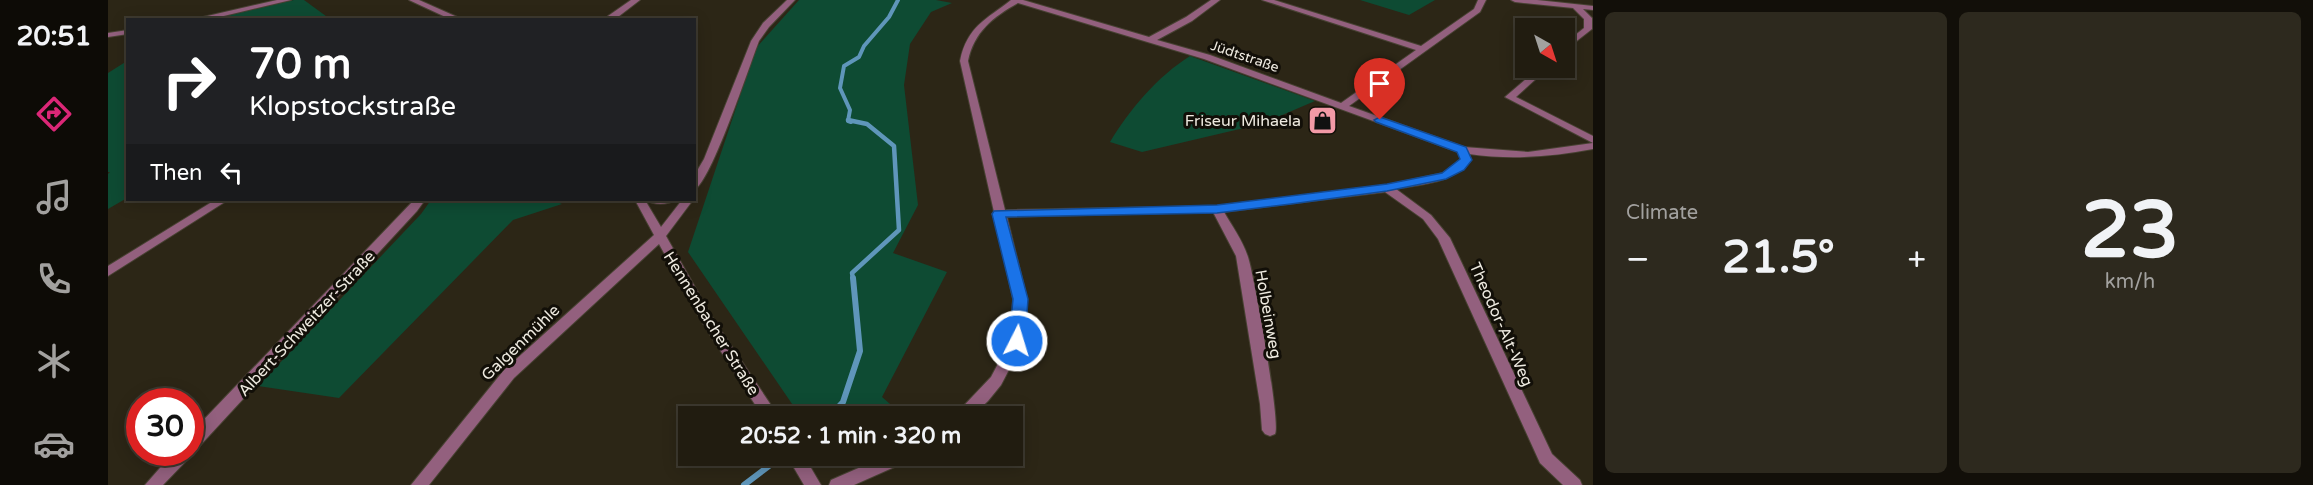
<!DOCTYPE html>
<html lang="en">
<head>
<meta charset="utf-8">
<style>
	body { margin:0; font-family:"Varela Round",sans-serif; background:#2d291e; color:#f1f3f6; height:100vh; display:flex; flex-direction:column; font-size:22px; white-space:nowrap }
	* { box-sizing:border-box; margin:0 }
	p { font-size:20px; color:#a2a19f }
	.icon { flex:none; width:33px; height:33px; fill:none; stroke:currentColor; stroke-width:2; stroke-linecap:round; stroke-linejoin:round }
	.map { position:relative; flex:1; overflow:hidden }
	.panel { display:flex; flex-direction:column; gap:12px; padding:12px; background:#120f09; width:720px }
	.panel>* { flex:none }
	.guide { position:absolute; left:18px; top:18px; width:570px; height:183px; border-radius:0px; box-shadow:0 3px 15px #0003,0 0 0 2px #3e3a30; background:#202124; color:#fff; overflow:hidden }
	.needle { width:39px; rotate:141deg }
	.buttons { position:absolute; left:1407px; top:18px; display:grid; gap:12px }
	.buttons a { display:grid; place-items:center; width:60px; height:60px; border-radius:0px; background:#211c10; box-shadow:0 3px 15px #0003,0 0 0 2px #3e3a30; font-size:30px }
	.speed { position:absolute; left:18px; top:388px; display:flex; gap:12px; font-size:30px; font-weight:700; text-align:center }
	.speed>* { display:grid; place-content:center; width:78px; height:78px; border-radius:50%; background:#211c10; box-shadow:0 3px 15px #0003,0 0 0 2px #3e3a30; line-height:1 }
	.speed .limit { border:9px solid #d22; background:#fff; color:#111 }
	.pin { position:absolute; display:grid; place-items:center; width:51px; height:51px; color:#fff; margin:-62px -26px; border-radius:50% 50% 50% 0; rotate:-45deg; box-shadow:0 0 6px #0007 }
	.pin .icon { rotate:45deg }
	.me { position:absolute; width:66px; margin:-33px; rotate:5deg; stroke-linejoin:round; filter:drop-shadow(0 0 4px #0008) }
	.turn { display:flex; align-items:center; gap:21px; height:126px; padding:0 24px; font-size:27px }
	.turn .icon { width:78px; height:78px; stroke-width:2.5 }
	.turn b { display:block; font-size:42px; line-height:51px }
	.then { display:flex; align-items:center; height:57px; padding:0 24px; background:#0003; gap:12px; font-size:22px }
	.big { font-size:45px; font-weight:700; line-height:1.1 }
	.panel .widget { flex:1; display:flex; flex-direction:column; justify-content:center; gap:9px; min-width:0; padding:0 21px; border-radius:9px; background:#2d291e }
	.panel .dial { align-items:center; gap:0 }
	.dial b { font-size:78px; line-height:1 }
	.heat { display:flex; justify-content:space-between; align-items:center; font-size:33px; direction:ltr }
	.panel .tiles { flex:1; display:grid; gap:12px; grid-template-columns:repeat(2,1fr) }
	.trip { position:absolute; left:570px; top:406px; width:345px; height:60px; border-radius:0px; background:#211c10; box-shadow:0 3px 15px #0003,0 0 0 2px #3e3a30; font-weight:700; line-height:60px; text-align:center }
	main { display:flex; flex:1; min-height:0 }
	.dock { display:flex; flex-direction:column; width:108px; justify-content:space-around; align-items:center; background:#0d0b06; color:#a2a19f }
	.dock .icon { width:42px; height:42px }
	.dock .selected { color:#db2777 }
	.dock b { font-size:27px; color:#f1f3f6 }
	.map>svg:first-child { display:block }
	.green { fill:#0e4b33 }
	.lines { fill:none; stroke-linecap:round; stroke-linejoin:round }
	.stream-far2 { stroke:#5f96ba; stroke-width:4 }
	.stream-far1 { stroke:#5f96ba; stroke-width:4.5 }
	.stream { stroke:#5f96ba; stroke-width:6 }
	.minor-casing { stroke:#474132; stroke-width:2 }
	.minor { fill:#93607e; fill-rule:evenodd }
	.route { fill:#1a73e8; stroke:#114b97; stroke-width:1.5 }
	.labels { text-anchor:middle; stroke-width:6; stroke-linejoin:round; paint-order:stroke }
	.far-street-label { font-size:14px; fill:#eeeae0; stroke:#120f08 }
	.poi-label { font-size:16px; fill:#eeeae0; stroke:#120f08; text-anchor:end }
	.street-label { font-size:16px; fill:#eeeae0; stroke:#120f08 }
</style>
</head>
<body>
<main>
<nav class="dock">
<b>20:51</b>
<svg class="icon selected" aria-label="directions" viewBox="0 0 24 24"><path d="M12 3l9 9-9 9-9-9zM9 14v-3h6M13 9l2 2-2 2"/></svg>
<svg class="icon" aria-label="music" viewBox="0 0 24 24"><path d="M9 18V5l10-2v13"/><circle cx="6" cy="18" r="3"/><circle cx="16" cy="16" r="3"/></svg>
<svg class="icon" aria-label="phone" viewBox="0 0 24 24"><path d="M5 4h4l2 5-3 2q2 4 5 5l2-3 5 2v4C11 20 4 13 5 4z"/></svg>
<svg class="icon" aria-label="climate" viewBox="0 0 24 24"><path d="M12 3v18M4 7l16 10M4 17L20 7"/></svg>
<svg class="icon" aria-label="car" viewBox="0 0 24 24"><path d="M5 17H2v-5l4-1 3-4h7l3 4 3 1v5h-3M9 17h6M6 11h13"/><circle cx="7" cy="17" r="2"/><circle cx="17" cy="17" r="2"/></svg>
</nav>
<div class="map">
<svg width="1485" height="485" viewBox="0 0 1485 485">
	<rect width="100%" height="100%" fill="#2c2616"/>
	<!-- green -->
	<path class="green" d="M186 0H196L222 19 96 20Z
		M691 0H828L844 3 823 12 802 44 796 85 810 205 785 253 839 272 774 397 797 417H693L580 252 648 48Z
		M1252 0H1327L1301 15Z
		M1082 56 1207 101 1153 124 1034 152 1002 142C1021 110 1050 76 1082 56Z
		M19 61V198L0 209V174L2 172H0V73Z
		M323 200H443L454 204 405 220 231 398 150 386 313 214Z"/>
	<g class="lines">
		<!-- stream-far2 -->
		<path class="stream-far2" d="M743 122 740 121 742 110 732 88 736 66 751 57 756 46 781 17 790 0"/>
		<!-- stream-far1 -->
		<path class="stream-far1" d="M740 120 759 124 786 146 791 230 744 273 745 279"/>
		<!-- stream -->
		<path class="stream" d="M721 417 735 402 752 351 745 278
			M636 485 674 456"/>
		<defs>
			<path id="minor" d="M169 0H183L99 20H82Z
				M301 0H311L356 20H344Z
				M523 0H532L506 20H500V16Z
				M679 0H687L661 27 651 41C642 64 603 183 586 190V176L596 159 643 41 655 23Z
				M903 0H915L1041 37 1078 17 1103 0H1112L1084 21 1049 40 1102 55 1233 103 1308 50 1154 0H1166L1313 46 1366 9 1370 0H1378L1372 12 1241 106 1356 147 1420 152 1485 143 1397 97 1431 68H1440L1408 97 1485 136V149C1443 157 1403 160 1361 154L1363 160C1346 183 1315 184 1288 189L1323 215 1342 238 1444 454 1472 480 1474 485H1455L1432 463 1330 239 1315 219 1277 192 1116 212C1124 226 1135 241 1140 257 1146 275 1173 424 1167 434L1162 436 1157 434 1154 430 1152 404 1128 256 1105 212 899 217 919 299 916 341 893 385 880 401 863 417H845L883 377 902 341 905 299 887 217 884 214 886 212 852 61C859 26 879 19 903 0ZM910 3 1096 59 1350 152 1353 160 1335 173 1279 185 1109 206 897 210 860 61C866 32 885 17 910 3Z
				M1403 0H1429L1485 6V10L1475 9 1484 18V29L1456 51V44L1476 28V19L1465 8 1407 2Z
				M20 30V34L0 37V33Z
				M107 200H120L0 276V266Z
				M306 200H317L309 211 88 450 82 451V434Z
				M527 200H537L553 227 574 200H585L558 236 604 317 671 417H655L594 322 551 244 406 378 321 485H303L396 370 546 235Z
				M538 200H567C560 205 545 205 538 200Z
				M82 452 83 453 81 458 55 485H37L65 453Z
				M679 456H696L713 485H696Z
				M778 456H802L800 461 746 485H721L723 480Z"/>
		</defs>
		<!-- minor casing -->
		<use href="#minor" class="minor-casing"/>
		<!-- minor -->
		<use href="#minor" class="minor"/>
	</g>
	<!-- route -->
	<path class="route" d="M1272 117 1358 147 1364 160 1356 170 1338 179 1279 191 1183 204 1109 213 898 217 920 299 917 341 914 345H903L901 341 905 299 884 214 886 211 1109 205 1279 184 1334 173 1352 159 1349 152 1268 122 1266 120Z"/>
	<!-- icons -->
	<defs>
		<symbol id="shop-square" viewBox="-11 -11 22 22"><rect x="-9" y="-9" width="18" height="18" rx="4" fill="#f39aa7" stroke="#120f08"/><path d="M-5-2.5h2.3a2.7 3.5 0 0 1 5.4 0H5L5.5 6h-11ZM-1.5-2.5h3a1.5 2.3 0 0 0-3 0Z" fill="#111"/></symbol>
	</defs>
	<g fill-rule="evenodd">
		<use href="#shop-square" x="1198" y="104" width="33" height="33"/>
	</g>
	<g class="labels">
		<!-- far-street labels -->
		<g class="far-street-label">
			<text transform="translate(1137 56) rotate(19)" y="5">Jüdtstraße</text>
		</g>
		<!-- poi labels -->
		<g class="poi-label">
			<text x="1193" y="126">Friseur Mihaela</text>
		</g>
		<!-- street labels -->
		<g class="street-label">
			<text transform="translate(1161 314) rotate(80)" y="6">Holbeinweg</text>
			<text transform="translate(198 323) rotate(-47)" y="6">Albert-Schweitzer-Straße</text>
			<text transform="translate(604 323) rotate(58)" y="6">Hennenbacher Straße</text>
			<text transform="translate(1394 324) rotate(66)" y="6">Theodor-Alt-Weg</text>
			<text transform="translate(412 342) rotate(-44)" y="6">Galgenmühle</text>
		</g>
	</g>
</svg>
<div class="buttons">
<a><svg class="needle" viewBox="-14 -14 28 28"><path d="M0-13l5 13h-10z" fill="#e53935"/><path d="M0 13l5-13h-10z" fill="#a2a19f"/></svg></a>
</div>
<div class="speed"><div class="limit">30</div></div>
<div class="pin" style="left:1272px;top:120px;background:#d93025"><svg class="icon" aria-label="arrive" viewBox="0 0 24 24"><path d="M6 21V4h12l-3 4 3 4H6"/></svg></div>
<svg class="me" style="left:909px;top:341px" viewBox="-20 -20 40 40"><circle r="17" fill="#1a73e8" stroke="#fff" stroke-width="3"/><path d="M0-11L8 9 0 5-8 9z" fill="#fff"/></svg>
<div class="trip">20:52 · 1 min · 320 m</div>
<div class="guide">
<div class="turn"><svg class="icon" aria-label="right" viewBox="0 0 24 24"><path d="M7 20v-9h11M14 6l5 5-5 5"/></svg><div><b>70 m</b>Klopstockstraße</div></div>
<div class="then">Then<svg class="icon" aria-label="left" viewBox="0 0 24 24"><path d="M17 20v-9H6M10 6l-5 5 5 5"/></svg></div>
</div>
</div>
<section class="panel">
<div class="tiles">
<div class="widget"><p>Climate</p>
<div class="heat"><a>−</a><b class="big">21.5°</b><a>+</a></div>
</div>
<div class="widget dial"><b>23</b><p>km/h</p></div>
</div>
</section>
</main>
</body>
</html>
